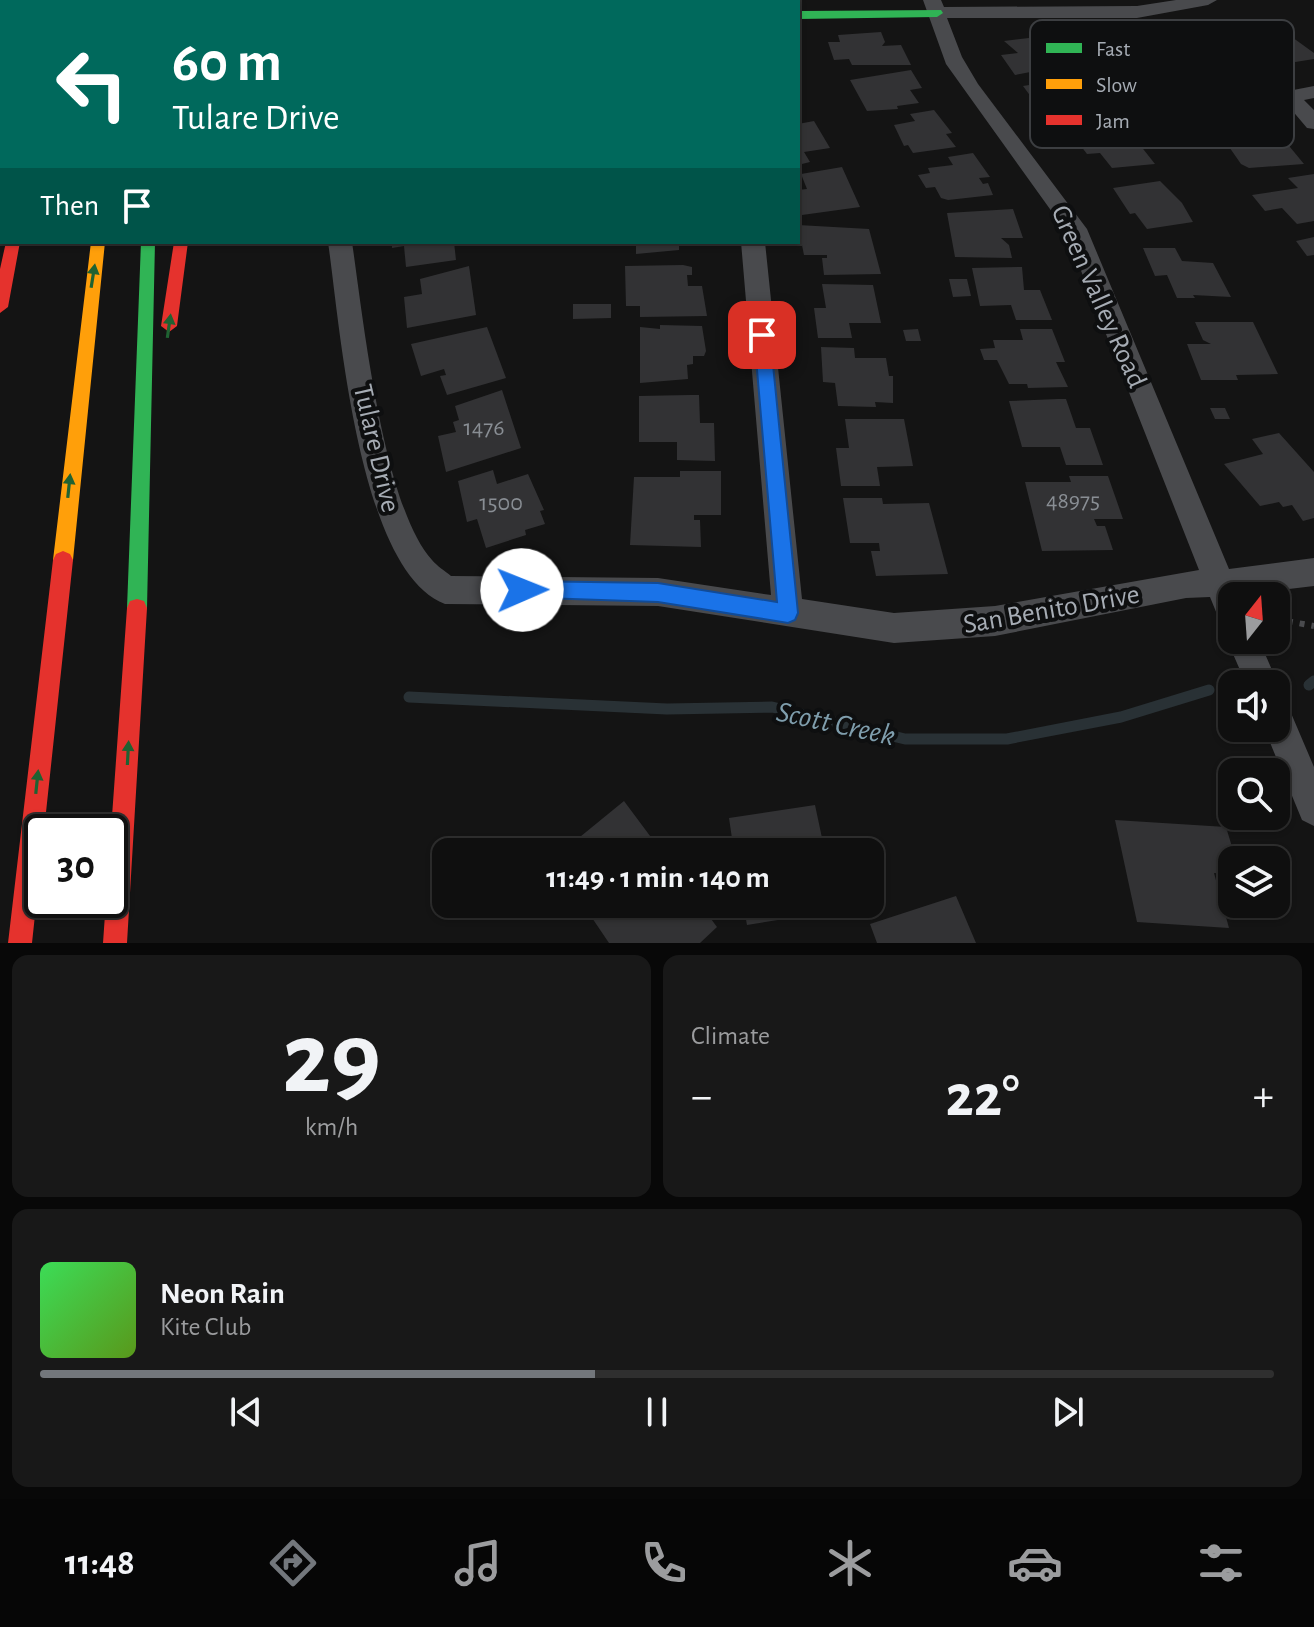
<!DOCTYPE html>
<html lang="en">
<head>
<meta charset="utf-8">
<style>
	body { margin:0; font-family:"Alegreya Sans",sans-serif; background:#181818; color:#f1f3f6; height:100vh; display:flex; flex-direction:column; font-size:30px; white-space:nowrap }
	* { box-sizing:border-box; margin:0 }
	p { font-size:26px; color:#9b9c9e }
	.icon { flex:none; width:44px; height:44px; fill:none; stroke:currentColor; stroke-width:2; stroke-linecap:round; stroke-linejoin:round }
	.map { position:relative; height:943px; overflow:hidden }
	.drawer { display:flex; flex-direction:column; gap:12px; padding:12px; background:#080808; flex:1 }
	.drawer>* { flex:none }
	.hud { position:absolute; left:0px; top:0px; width:800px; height:244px; box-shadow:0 2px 6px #0004,0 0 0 2px #2f2f2f; background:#00695c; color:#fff; overflow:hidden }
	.needle { width:52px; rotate:17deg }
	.fabs { position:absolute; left:1218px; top:582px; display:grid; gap:16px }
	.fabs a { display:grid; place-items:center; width:72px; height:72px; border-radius:16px; background:#0f0f0f; box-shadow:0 2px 6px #0004,0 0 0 2px #2f2f2f; font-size:40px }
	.speed { position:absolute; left:24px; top:814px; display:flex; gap:16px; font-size:40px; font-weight:700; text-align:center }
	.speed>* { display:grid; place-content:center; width:104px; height:104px; border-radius:50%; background:#0f0f0f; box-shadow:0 2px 6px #0004,0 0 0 2px #2f2f2f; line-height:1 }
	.speed .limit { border:4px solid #111; border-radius:12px; background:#fff; color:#111 }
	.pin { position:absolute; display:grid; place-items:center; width:68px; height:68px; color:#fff; margin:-34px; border-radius:16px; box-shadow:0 4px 12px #0006 }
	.me { position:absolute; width:88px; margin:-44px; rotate:89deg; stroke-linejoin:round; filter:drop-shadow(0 0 6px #0008) }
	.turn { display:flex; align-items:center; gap:28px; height:168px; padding:0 40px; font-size:36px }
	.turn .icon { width:104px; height:104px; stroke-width:2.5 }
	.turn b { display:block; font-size:56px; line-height:68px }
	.then { display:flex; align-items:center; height:76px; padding:0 40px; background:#0003; gap:16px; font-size:30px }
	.big { font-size:60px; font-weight:700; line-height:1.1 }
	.drawer .card { flex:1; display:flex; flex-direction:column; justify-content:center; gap:12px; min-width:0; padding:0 28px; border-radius:16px; background:#181818 }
	.drawer .dial { align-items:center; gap:0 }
	.dial b { font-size:104px; line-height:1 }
	.song { display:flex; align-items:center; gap:24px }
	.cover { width:96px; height:96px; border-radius:12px; background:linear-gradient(135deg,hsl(130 70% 55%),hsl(90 70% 35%)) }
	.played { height:8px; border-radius:4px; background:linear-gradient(90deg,#73777c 45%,#2f2f2f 45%) }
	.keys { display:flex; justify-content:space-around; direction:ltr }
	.heat { display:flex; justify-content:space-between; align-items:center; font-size:44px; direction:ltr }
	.drawer .tiles { flex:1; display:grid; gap:12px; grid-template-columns:1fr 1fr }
	.card:last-child { grid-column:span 2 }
	.trip { position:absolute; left:432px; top:838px; width:452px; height:80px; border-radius:16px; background:#0f0f0f; box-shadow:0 2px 6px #0004,0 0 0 2px #2f2f2f; font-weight:700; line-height:80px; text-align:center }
	.menu { display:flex; height:128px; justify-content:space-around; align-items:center; background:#060606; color:#9b9c9e }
	.menu .icon { width:56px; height:56px }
	.menu .on { color:#73777c }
	.menu b { font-size:36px; color:#f1f3f6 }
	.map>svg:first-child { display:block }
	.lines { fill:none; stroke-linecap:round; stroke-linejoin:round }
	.stream { stroke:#293135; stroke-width:11 }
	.building { fill:#323234 }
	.path { stroke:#4a4b4e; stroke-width:6; stroke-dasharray:5 7; stroke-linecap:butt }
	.street { fill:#494a4d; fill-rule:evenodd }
	.fast { fill:#30b455; fill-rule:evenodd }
	.slow { fill:#ff9f0a; fill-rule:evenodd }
	.jam { fill:#e5322d; fill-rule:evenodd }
	.oneway { fill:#1f6232 }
	.route { fill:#1a73e8; stroke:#114b97; stroke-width:2 }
	.labels { text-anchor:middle; stroke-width:8; stroke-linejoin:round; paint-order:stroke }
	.number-label { font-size:24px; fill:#898e94 }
	.street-label { font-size:28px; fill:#a6acb4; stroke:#0e0f10 }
	.water-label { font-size:30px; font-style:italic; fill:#7f9ead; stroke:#0e0f10 }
	.key { fill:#0e0f10; stroke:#3c3e41; stroke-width:2 }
	.key-label { font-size:22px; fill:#a6acb4 }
</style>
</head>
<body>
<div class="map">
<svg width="1314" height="943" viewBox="0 0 1314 943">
	<rect width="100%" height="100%" fill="#141414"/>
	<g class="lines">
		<!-- stream -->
		<path class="stream" d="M1309 685 1314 681
			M409 697 667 709 772 707 905 739H1007L1121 717 1209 690"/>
	</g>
	<!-- building -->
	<path class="building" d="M1278 27 1314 53V59L1289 63 1278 53 1260 59 1232 33Z
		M881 32 885 42 882 46 901 45 911 65H852L849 59 834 60 828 42H840L838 35Z
		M1046 36 1067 65 1015 75 1001 55 1018 53 1004 41Z
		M911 70 922 88 910 90 919 103 897 106 898 109 867 111 850 80Z
		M1048 82 1055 92 1081 91 1099 114 1078 117 1082 122 1058 120 1047 104 1037 105 1023 86Z
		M934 110 952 133 946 134 956 147 913 153 908 145 904 146 894 125 915 121 910 114Z
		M814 121 830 148 804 152 810 162 798 165V124Z
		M1125 126 1155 164 1112 168 1100 153 1087 154 1071 133Z
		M1259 129 1272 143 1285 141 1304 164 1249 168 1241 164 1218 131Z
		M973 153 990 177 979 178 983 184 988 183 993 195 948 200 941 198 935 187 926 188 918 175 930 173 928 168 953 165 948 157Z
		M842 167 860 207 802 215 798 190 807 189 801 174Z
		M1314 174V221L1297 224 1282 208 1265 211 1252 195 1298 188 1288 178Z
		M1160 181 1182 203 1193 222 1147 229 1135 213 1130 214 1113 188Z
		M1013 209 1023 238H1001L1009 245 1012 258 955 257 947 213Z
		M798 225 869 229 881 274 824 275 822 258H827V255H804Z
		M1314 237V255L1307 256 1296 241Z
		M392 242H454L456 260 406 267 404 246 392 248Z
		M636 242H679V250L636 254Z
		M1143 248H1175L1182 261 1213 263 1231 297 1193 295 1195 298H1177L1167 275 1155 276Z
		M683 265 692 267V275H687L688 286H702L707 316 640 317V306H626L625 266Z
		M469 266 476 315 407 328 404 297 422 294 420 279Z
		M1022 267 1024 290H1040L1052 320H1016L1011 305 980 306 972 268Z
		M949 279H967L971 296 953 297Z
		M822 284 873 285 881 323H849L852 338H818L814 308H826Z
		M573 304H611V318L573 319Z
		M1195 322H1253L1278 374 1236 375 1238 380H1201L1187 344H1211L1203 340Z
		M660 325 702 326 706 351 704 356H693V364L687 365 688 379 640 383V327L660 329Z
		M487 327 506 378 447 395 440 376 446 375 444 369 421 376 411 344Z
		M918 329 921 341H906L903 330Z
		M1020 329H1052L1065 362H1056L1068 387 1028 388 1027 384H1009L997 360H984L980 349 995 348 993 340H1023Z
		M821 347 854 348 855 358H886L889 376H893V403L875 402 876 407 838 406 835 383 823 382Z
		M502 390 521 448 446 472 438 436 456 432 453 422 459 420 455 406Z
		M690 395H699L700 423H714L715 461 677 460V442H639V396Z
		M1058 399H1066L1076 428H1090L1103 465H1066L1060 447H1022L1009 401Z
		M1210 408H1225L1230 419H1215Z
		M845 419H904L913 466 877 467 880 486H841L836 448H849Z
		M1279 433 1314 472V518L1303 521 1292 505 1283 507 1279 502 1260 506 1224 464 1263 454 1252 439Z
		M493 470 497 484 528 474 544 510 540 511 545 524 525 530 526 535 486 548 477 519 467 522 458 481Z
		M680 471H721V515H694V520H700L701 547 630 545 634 477H680Z
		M1069 476H1108L1123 519H1094L1097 526H1105L1113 550 1042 551 1025 482H1071Z
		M843 498H882L883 504 929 503 948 574 876 576 871 551H880L879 543H850Z
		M624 801 662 852H583L575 841Z
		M815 805 825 852H734L729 818Z
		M1115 820 1226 827 1236 860H1232V874L1214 873 1229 928 1137 922Z
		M956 896 976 943H877L870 924Z
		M586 904H700L717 927 700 943H609L584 906Z
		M743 904H801L803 916 747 925Z"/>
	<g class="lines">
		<!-- path -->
		<path class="path" d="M1276 619 1314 626"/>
		<!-- street -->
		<path class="street" d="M923 0H941L944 7 1137 6 1176 0H1217L1208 5 1137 18H947L962 57 978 84 1087 229 1229 569 1314 558V586L1232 596V629L1221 624 1210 597 1186 598 995 636 894 643 658 606 445 604C358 571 340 325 328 242H352C363 317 383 506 432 560 437 566 445 571 451 576L658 578 771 595 741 242H765L802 599 894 613 995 606 1199 570 1065 230 946 64Z
			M1314 86V98L1304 100 1314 110V129L1307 128 1280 96 1283 92Z
			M1232 629V640H1259L1278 684 1276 689V684H1246L1227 640Z
			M1276 701 1288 706 1314 767V826L1302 820 1264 728H1276Z"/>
		<!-- fast -->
		<path class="fast" d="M0 0 6 2H2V8Z
			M29 0H41V2H29Z
			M125 0H137L124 2Z
			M156 0H168V2H156Z
			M941 10 943 13 937 17 798 19V11Z
			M141 242H155L147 608 144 615 137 617 130 615 127 608Z"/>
		<!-- slow -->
		<path class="slow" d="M589 0H612L614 2H591Z
			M2 162V182L0 183V163Z
			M91 242H105L73 560 70 566 63 569 56 566 53 560Z"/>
		<!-- jam -->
		<path class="jam" d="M444 0H495L497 2H446Z
			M6 242H20L8 307 0 313V269Z
			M174 242H188L177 326 169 332 161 326Z
			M63 551 70 554 73 560 32 943H8L53 560 56 554Z
			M137 599 144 601 147 608 127 943H103L106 900H110V844L127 608 130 601Z"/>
	</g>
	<!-- one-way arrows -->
	<defs><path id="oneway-solid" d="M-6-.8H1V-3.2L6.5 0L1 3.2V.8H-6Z" transform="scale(2)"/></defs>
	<g class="oneway">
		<use href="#oneway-solid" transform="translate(93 276) rotate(-81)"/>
		<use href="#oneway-solid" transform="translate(169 326) rotate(-82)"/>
		<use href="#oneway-solid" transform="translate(69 486) rotate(-84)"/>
		<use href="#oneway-solid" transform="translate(128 753) rotate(-87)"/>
		<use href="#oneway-solid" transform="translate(37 782) rotate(-84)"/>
	</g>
	<!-- route -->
	<path class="route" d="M762 329 770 335 798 613 795 620 788 623 658 602 515 597 512 590 515 584 522 581 658 583 777 602 754 335Z"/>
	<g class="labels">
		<!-- number labels -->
		<g class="number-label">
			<text x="484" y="435">1476</text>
			<text x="1073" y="508">48975</text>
			<text x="501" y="510">1500</text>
		</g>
		<!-- street labels -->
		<g class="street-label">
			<text transform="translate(1100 296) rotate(66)" y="10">Green Valley Road</text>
			<text transform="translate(378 448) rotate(77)" y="10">Tulare Drive</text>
			<text transform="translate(1051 608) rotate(-10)" y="10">San Benito Drive</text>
		</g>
		<!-- water labels -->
		<g class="water-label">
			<text transform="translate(836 723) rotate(12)" y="10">Scott Creek</text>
		</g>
	</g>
	<!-- legend -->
	<rect x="1030" y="20" width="264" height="128" rx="12" class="key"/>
	<rect x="1046" y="43" width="36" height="10" fill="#30b455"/>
	<rect x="1046" y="79" width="36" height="10" fill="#ff9f0a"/>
	<rect x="1046" y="115" width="36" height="10" fill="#e5322d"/>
	<g class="key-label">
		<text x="1096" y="56">Fast</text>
		<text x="1096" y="92">Slow</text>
		<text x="1096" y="128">Jam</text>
	</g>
</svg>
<div class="fabs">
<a><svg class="needle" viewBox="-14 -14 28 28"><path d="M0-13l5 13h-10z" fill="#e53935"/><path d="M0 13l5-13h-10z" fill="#9b9c9e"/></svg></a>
<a><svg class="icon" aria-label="sound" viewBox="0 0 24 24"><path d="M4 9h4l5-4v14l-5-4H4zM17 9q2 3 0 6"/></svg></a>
<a><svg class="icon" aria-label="search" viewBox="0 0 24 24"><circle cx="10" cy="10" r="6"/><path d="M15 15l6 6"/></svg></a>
<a><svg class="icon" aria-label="layers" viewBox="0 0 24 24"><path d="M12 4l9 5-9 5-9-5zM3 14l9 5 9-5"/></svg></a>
</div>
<div class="speed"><div class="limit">30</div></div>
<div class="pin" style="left:762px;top:335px;background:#d93025"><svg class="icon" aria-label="arrive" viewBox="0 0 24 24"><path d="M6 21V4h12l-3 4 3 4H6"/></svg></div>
<svg class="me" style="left:522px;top:590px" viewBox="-20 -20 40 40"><circle r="19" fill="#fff"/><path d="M0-13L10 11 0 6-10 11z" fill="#1a73e8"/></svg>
<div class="trip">11:49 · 1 min · 140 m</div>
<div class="hud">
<div class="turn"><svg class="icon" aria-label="left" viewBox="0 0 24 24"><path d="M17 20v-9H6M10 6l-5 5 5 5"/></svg><div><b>60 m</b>Tulare Drive</div></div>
<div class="then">Then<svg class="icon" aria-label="arrive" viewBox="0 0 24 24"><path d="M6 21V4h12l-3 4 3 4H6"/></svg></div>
</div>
</div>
<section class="drawer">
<div class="tiles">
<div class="card dial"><b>29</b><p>km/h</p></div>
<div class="card"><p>Climate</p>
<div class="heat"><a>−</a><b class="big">22°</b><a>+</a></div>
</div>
<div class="card">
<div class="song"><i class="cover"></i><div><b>Neon Rain</b><p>Kite Club</p></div></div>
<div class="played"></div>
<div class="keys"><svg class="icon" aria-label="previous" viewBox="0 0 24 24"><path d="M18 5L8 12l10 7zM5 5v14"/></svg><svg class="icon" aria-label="pause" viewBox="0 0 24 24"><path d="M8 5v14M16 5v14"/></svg><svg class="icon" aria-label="next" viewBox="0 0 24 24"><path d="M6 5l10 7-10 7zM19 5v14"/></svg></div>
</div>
</div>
</section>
<nav class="menu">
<b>11:48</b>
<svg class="icon on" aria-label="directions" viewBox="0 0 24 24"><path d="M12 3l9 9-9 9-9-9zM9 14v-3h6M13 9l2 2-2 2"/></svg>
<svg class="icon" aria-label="music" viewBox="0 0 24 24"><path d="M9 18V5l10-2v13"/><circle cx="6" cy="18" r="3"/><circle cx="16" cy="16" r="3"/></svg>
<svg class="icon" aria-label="phone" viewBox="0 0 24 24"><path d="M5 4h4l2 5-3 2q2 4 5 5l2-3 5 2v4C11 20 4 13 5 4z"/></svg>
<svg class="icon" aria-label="climate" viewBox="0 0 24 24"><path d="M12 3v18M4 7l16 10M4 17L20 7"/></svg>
<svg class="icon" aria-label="car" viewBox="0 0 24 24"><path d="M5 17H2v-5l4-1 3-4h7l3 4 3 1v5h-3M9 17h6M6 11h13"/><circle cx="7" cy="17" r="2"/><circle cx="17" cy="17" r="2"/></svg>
<svg class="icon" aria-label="filters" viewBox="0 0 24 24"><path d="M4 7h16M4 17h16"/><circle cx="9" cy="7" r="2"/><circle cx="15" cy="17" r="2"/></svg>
</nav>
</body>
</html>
